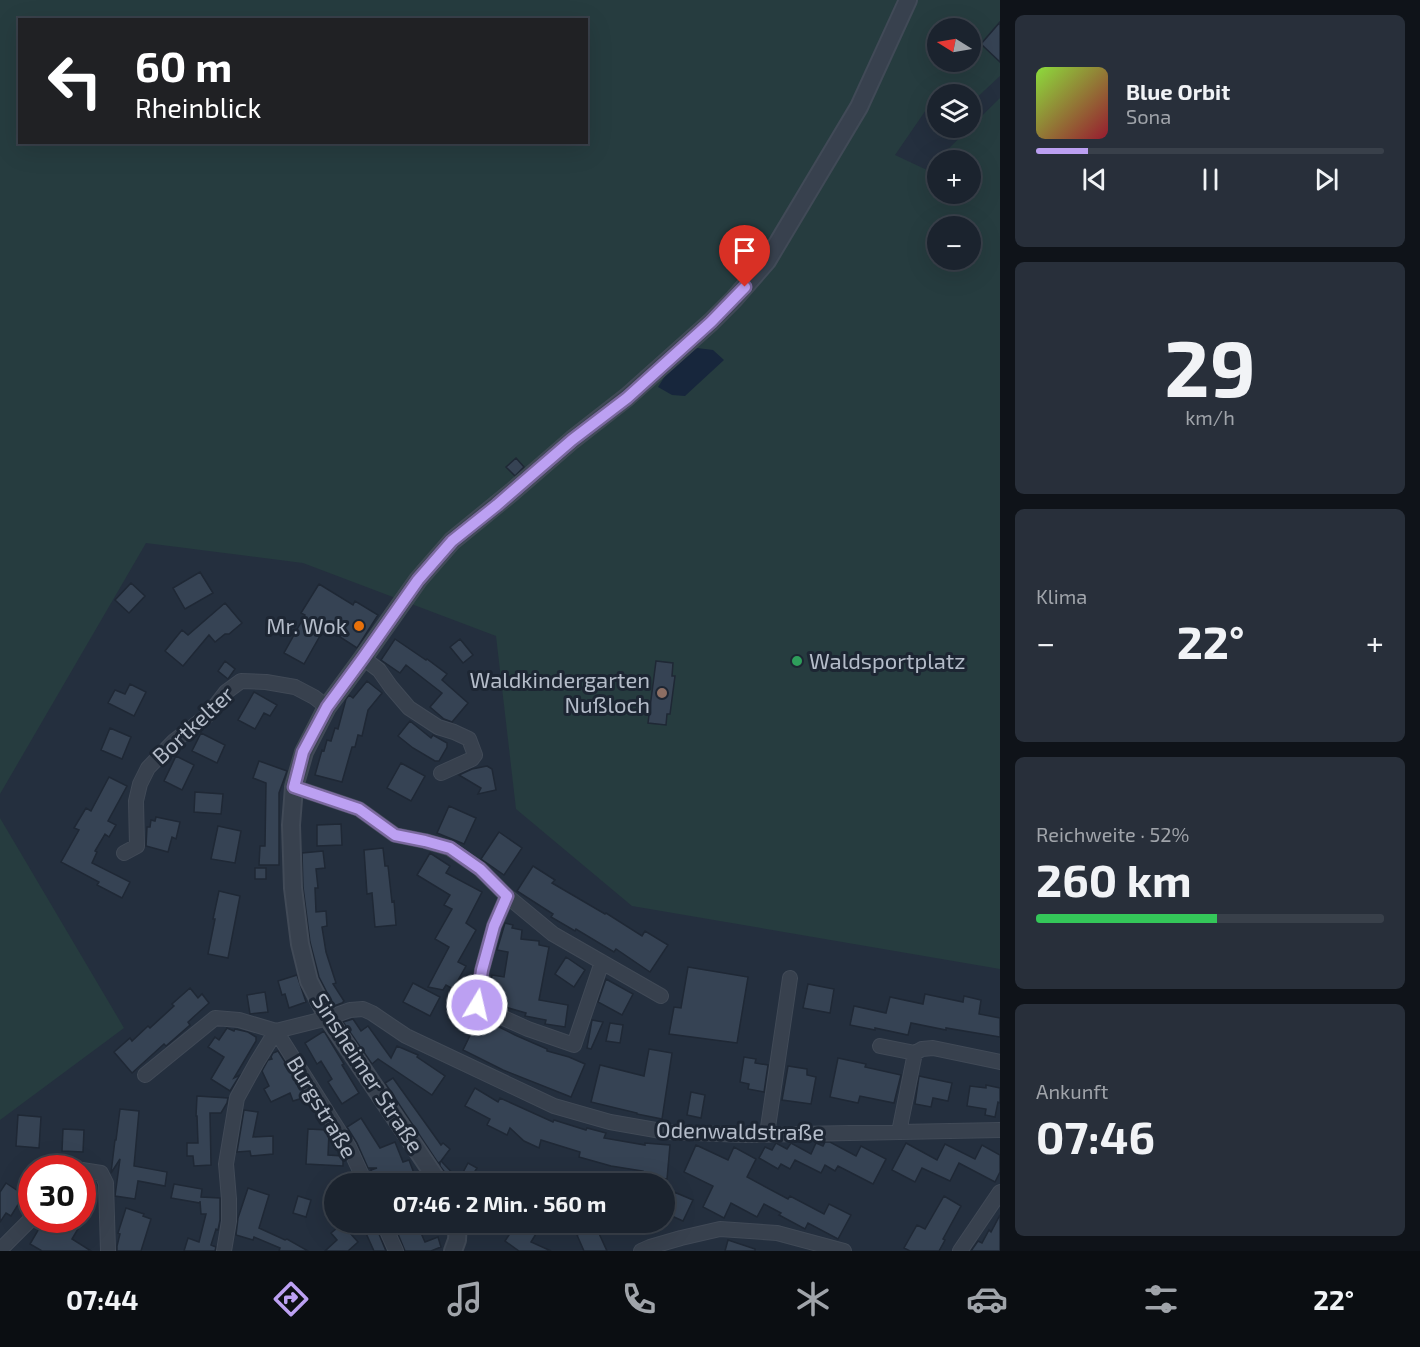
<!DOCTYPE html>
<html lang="de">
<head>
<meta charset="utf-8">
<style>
	body { margin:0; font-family:"Exo 2",sans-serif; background:#282f3a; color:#f1f3f6; height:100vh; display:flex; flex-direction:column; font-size:22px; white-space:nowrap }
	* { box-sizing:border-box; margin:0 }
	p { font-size:20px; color:#a0a4aa }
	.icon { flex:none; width:33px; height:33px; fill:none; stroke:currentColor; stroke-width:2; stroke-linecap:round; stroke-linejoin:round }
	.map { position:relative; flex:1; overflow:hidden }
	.sheet { display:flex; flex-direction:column; gap:15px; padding:15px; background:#0f1319; width:420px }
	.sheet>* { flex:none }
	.guide { position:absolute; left:18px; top:18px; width:570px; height:126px; border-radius:0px; box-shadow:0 6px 24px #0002,0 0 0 2px #39404a; background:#202124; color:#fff; overflow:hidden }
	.needle { width:39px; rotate:281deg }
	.buttons { position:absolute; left:927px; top:18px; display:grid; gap:12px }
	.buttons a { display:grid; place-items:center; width:54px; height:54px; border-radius:50%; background:#1b232e; box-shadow:0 6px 24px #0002,0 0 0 2px #39404a; font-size:30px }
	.speed { position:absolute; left:18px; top:1155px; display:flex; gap:12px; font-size:30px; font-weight:700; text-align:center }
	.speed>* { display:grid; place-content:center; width:78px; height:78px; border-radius:50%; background:#1b232e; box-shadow:0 6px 24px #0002,0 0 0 2px #39404a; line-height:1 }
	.speed .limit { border:9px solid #d22; background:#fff; color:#111 }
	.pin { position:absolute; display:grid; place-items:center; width:51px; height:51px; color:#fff; margin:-62px -26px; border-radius:50% 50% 50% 0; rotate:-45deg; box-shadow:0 0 6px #0007 }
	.pin .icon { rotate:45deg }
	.me { position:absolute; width:66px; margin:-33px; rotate:9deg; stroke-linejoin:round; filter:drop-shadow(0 0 4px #0008) }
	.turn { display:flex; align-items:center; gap:21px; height:126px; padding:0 18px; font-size:27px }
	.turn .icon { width:78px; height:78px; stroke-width:2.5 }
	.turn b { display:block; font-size:42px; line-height:51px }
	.big { font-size:45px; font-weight:700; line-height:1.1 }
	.sheet .tile { flex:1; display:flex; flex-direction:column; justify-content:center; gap:9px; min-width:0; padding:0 21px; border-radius:9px; background:#282f3a }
	.sheet .dial { align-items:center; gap:0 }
	.dial b { font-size:78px; line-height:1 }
	.song { display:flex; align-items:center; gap:18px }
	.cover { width:72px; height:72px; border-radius:9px; background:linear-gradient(135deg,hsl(90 70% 55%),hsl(350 70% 35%)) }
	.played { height:6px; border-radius:3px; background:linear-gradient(90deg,#bca0f2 15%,#39404a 15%) }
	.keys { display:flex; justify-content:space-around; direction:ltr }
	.heat { display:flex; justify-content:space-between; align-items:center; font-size:33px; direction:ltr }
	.charge { height:9px; border-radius:4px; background:linear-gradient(90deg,#34c759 52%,#39404a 0) }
	.trip { position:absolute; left:324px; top:1173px; width:351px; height:60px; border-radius:30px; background:#1b232e; box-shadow:0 6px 24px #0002,0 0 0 2px #39404a; font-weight:700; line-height:60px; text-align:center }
	.dock { display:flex; height:96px; justify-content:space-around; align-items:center; background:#0b0e12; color:#a0a4aa }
	.dock .icon { width:42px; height:42px }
	.dock .current { color:#bca0f2 }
	.dock b { font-size:27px; color:#f1f3f6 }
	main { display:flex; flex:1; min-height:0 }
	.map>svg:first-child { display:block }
	.green { fill:#263c3f; fill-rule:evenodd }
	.water { fill:#17263c }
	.building { fill:#364354; stroke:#1f2835; stroke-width:1.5 }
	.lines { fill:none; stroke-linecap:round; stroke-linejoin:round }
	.minor-casing { stroke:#414a57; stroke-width:16 }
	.tertiary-casing { stroke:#414a57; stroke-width:20 }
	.minor { stroke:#38414e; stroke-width:14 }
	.tertiary { stroke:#38414e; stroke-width:16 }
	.route-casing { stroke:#7a689d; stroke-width:15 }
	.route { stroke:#bca0f2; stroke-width:10 }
	.food-dot { fill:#e8710a; stroke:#1d2633; stroke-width:2 }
	.leisure-dot { fill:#2e9e5b; stroke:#1d2633; stroke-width:2 }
	.education-dot { fill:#8d6e63; stroke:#1d2633; stroke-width:2 }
	.labels { text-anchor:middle; stroke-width:6; stroke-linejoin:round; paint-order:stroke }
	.poi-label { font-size:22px; fill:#b4bcc9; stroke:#1d2633; text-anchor:end }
	.street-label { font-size:22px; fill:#b4bcc9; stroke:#1d2633 }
</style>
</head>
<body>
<main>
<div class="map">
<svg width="1000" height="1251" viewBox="0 0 1000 1251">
	<rect width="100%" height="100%" fill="#242f3e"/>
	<!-- green -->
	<path class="green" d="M0 0H1000V76L971 103 970 94H938L937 113 928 107 895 155 927 170 1000 98V969L632 906 516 809 496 636 303 563 146 543 0 794ZM20 20H586V142H20ZM938 28H970V62H938ZM938 160H970V194H938ZM938 226H970V260H938Z
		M0 818 124 1028 0 1120Z"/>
	<!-- water -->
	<path class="water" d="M697 348 713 350 724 360 685 396 672 395 658 387 672 365Z"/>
	<!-- building -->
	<path class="building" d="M1000 22V62L981 44Z
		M516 458 524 467 515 476 506 467Z
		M200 572 213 593 185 609 173 588Z
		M131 583 145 596 129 613 115 600Z
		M319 584 353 605 355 601 378 615 357 648 325 627 304 664 284 653 305 615 301 613Z
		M225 603 242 623 229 634H225L215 642 209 635 183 666 165 651 182 630 188 635Z
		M395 639 426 660 427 659 447 674 442 680 468 703 452 722 444 719 430 707 442 693 406 665 400 673 381 660Z
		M460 639 473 655 463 663 450 647Z
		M225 661 235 669 228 679 218 671Z
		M656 661 673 663 672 676H675L670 714H667L666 725 648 723Z
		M367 681 382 693 368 710 362 736 358 735 355 747H352L342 782 315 775 322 750 324 751 327 740 331 741 335 728 338 729 346 699 349 695 353 698Z
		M130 684 146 692 134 716 108 703 115 690 125 694Z
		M254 692 277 705 270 716 264 713 255 729 238 720Z
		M410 721 431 738 433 735 447 743V747L439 761H435L413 748 398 736Z
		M110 728 131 737 122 759 101 750Z
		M201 733 225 745 217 763 192 751Z
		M176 756 194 765 182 790 164 781Z
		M259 761 287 771 279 793V865H259L260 846H265L266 783 253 778Z
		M401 763 425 776 411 801 387 788Z
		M487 766 492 769 496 790 478 794 481 788 459 775 472 769Z
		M109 777 127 786 108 821 116 825 109 837 105 834 95 851 97 852 92 863 130 882 122 898 97 885 99 882 61 862 79 830 74 828 86 808 91 811Z
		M195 792 223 794 221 814 194 812Z
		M449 806 476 818 464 844 437 833Z
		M156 817 180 822 176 839 172 837 168 852 146 846 147 827H150L151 820 155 821Z
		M341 824 342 845 317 846V825Z
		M218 826 241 831 235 863 211 859Z
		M499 832 522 848 504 875 481 859Z
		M383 848 385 866H388L392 902 394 901 396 925 375 927 372 893 367 894 364 850Z
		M323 851 325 868 316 869 318 888H315L316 912 326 911 327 926 322 927 326 952 336 983 333 984 344 1001 342 1003 334 1006 319 977 310 942 303 887 302 853Z
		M430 853 450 866 446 873 482 892 466 923 476 930 458 962 466 966 453 989 446 985 443 990 428 987 449 947 435 939 452 909 444 905 450 895 417 875Z
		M533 866 555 880 552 883 605 914 606 913 642 936 645 931 668 945 650 972 616 949 614 952 576 929 575 931 551 917 553 914 517 891Z
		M255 868H266V879H255Z
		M219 891 240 896 228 958 208 954 215 919H213Z
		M505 923 513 925 512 928 522 930 521 939 539 941V945L549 947 539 1000 568 1005 565 1027 545 1024 546 1020 525 1016 526 1013 498 1005V1002L487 1000 492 975 504 977 508 952 497 950Z
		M566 957 585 970 574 987 555 974Z
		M688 967 748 977 737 1043 669 1034 674 1007 681 1008Z
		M297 975 306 1002 289 1008 285 994 282 995 278 981Z
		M606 979 633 994 622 1015 598 1002Z
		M413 983 440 997 430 1016 403 1002Z
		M808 984 834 989 830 1013 803 1008Z
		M190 988 198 998 202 994 209 1003 188 1022 190 1025 166 1046 164 1044 132 1073 114 1052 130 1038 132 1041 148 1026 150 1028 174 1006 172 1004Z
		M265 992 268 1012 250 1014 247 995Z
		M925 994 963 1002 964 996 981 1000 979 1014 1000 1018V1037L946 1028V1030L911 1023 908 1035 875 1028V1030L850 1025 854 1006 886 1013 890 997 923 1004Z
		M479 1017 515 1035 547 1049V1051L569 1057 585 1064 571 1097 503 1070 463 1050Z
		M353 1019 361 1031 368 1026 391 1058 397 1046 418 1055 417 1057 445 1076 432 1095 378 1059 372 1064 343 1022Z
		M592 1020 603 1022 591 1049 587 1048Z
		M610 1023 623 1025 620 1043 606 1041Z
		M227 1028 234 1031 235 1029 248 1032 256 1037V1041L234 1078 240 1075 230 1091 211 1079 224 1057 208 1047 215 1037 219 1040Z
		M324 1031 344 1064 342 1065 359 1093 342 1104 328 1082 332 1079 321 1061 317 1064 305 1043Z
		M649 1049 672 1053 662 1119 637 1114V1113L591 1102 600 1065 644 1076Z
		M278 1051 304 1092 306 1097 293 1101 290 1093 271 1102 264 1089 269 1086 262 1071 268 1060 272 1059 271 1057 273 1053Z
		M744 1057 756 1059 755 1063 768 1065 764 1092 748 1089 749 1084 740 1082Z
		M838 1058 866 1064 865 1067 901 1075 894 1103 860 1096 858 1103 830 1097Z
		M788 1066 807 1069V1075L816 1077 811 1104 782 1100Z
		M919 1076 952 1083 948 1101 933 1098 931 1107 915 1104Z
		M393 1078 441 1145 443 1143 450 1149 441 1161 459 1180 468 1163 477 1168 467 1184H450L449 1178 440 1166V1162L438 1163 385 1083Z
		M986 1085 1000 1088V1103L998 1102 995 1117 985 1115 986 1109 967 1106 970 1086 986 1088Z
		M475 1088 498 1102 500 1098 553 1122 554 1120 586 1130 587 1128 606 1133 604 1138 645 1145V1143L670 1145 667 1179 642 1176 643 1171 611 1166 579 1157 580 1152 541 1140 539 1148 524 1141 510 1128 507 1135 487 1125 490 1119 465 1106Z
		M691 1092 705 1095 701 1118 687 1115Z
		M197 1096 228 1098 227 1103 221 1113H210L211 1165 194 1166 193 1156H187V1143H198L197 1116H196Z
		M120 1109 139 1111 134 1166 167 1172 165 1186 138 1181 135 1199 115 1196 120 1159 111 1173 115 1140H116Z
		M244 1110 258 1112 253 1137 273 1136V1154L251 1156 250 1151 237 1152Z
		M18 1115 41 1117 39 1148 16 1146Z
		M361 1118 380 1148 395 1142 403 1162 409 1160 418 1184H377L371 1170 377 1168H368L357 1143 347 1127Z
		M63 1129 84 1130 83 1152 62 1151Z
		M308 1129 328 1130 329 1132 328 1155 343 1156V1166L306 1164Z
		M825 1142H830L856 1156 861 1146 886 1159 873 1184 838 1166 835 1171 825 1165 821 1173 795 1160 790 1169 781 1164 778 1169 759 1158 765 1147 772 1150 776 1143 787 1149 791 1143 811 1154 816 1143 823 1146Z
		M906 1143 937 1160 945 1144 975 1159 982 1145 1000 1155V1172L995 1182 959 1163 950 1181 922 1168 915 1182 892 1170Z
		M696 1145 728 1160 734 1147 756 1159 747 1177 788 1199 790 1196 824 1214 829 1204 851 1215 838 1239 808 1223 805 1229 779 1215 781 1213 764 1204 757 1217 731 1203 724 1218 703 1207 713 1186 684 1172Z
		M6 1183 24 1195 11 1216 6 1213 0 1222V1192Z
		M174 1184 202 1189 201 1197 220 1198V1220L218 1230 216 1229 211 1245 216 1247 215 1251H184L188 1238 199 1242 206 1214H201L200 1201V1203L171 1198Z
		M248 1188 269 1195 259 1228 285 1240 287 1239 308 1251H279L280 1248 254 1237 253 1240 236 1235 238 1218Z
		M82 1190 96 1198 72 1239 91 1251H42L30 1244 44 1220H82Z
		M674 1192 693 1200 683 1221 665 1213Z
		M298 1196 311 1200 306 1217 293 1213Z
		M944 1196 961 1206 943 1239 945 1240 939 1251H910L904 1248 917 1225 925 1229Z
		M126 1208 144 1214 143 1216 151 1219 141 1251H117V1246L120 1234 118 1233Z
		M1000 1215V1251H971L978 1241 982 1243 989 1230 991 1232Z
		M361 1222H374L386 1251H374Z
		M393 1222H416L425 1242 438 1237 441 1247 431 1251H405Z
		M487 1222H530L539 1229 531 1242 551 1251H519L505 1241 509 1235Z
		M342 1224 358 1242 348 1251H325L337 1240 331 1233Z
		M596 1227 607 1251H584L577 1235Z
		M728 1240 755 1249V1251H725Z"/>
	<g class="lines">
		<defs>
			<path id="minor" d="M363 658 379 670 391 687 409 708 438 727 454 732 469 739 475 755 472 759 441 773
				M294 787 359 809 395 835 425 841 449 848 480 869 507 896 553 934 661 996
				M124 853 137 846 136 801 140 784 148 768 174 741 208 715 226 692 241 681 266 682 295 687 314 697 327 707
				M507 896 494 926 482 970 477 1006 528 1029 574 1045 602 962
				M276 1031 349 1147 366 1184
				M880 1046 915 1053
				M145 1075 215 1018 239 1020 276 1031
				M899 1132 915 1053 922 1049 933 1048 1000 1062
				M767 1134 790 978
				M82 1170 101 1173 106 1183 108 1251
				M383 1222 396 1251
				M0 1250 32 1218
				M224 1251 229 1221V1199L226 1164 237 1098 257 1062 276 1031 328 1018 350 1010 363 1009 372 1013 406 1036 554 1106 610 1122 667 1132 746 1135 1000 1130
				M641 1251 650 1247 681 1238 720 1229 777 1233 844 1251
				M960 1251 1000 1192"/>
			<path id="tertiary" d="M440 1184 328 1018 309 981 300 944 293 888 291 825 294 787 304 752 327 707 363 658 418 580 452 541 512 492 572 440 627 397 711 322 734 299 767 261 859 107 908 0
				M453 1251 457 1240 458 1222"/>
		</defs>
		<!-- minor casing -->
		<use href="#minor" class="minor-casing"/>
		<!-- tertiary casing -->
		<use href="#tertiary" class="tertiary-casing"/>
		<!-- minor -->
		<use href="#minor" class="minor"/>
		<!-- tertiary -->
		<use href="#tertiary" class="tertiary"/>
	</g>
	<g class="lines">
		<defs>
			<path id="route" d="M477 1005 482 970 494 926 507 896 480 869 450 848 425 841 395 835 359 809 294 787 303 752 327 707 363 658 418 580 452 541 497 505 572 440 627 398 711 322 745 287"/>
		</defs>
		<!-- route casing -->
		<use href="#route" class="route-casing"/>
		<!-- route -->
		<use href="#route" class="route"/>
	</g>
	<!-- markers -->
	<circle class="food-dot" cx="359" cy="626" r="6"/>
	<circle class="leisure-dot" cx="797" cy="661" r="6"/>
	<circle class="education-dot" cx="662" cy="693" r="6"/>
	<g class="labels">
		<!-- poi labels -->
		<g class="poi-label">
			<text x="347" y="634">Mr. Wok</text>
			<text x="809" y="669" text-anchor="start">Waldsportplatz</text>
			<text x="650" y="688">Waldkindergarten<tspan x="650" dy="25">Nußloch</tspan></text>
		</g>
		<!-- street labels -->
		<g class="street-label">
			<text transform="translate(193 725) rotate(-43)" y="8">Bortkelter</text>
			<text transform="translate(368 1073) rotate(57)" y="8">Sinsheimer Straße</text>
			<text transform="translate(322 1107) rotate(59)" y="8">Burgstraße</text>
			<text transform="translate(740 1131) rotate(1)" y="8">Odenwaldstraße</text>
		</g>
	</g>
</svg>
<div class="buttons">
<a><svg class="needle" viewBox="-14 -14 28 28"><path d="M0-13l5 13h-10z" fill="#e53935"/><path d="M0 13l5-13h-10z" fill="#a0a4aa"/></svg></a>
<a><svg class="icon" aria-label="layers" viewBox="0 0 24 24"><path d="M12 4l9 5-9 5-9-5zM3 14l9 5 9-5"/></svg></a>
<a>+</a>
<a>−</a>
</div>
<div class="speed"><div class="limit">30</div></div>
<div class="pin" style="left:745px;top:287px;background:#d93025"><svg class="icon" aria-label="arrive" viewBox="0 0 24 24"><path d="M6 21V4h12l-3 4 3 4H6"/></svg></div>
<svg class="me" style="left:477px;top:1005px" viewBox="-20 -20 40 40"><circle r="17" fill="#bca0f2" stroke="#fff" stroke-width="3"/><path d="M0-11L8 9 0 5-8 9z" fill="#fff"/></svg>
<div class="trip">07:46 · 2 Min. · 560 m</div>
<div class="guide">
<div class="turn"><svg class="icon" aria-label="left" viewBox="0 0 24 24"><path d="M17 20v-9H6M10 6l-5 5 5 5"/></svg><div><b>60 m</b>Rheinblick</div></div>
</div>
</div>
<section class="sheet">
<div class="tile">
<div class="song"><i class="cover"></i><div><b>Blue Orbit</b><p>Sona</p></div></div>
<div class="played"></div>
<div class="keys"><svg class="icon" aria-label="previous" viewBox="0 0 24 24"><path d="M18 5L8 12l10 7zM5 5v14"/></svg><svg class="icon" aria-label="pause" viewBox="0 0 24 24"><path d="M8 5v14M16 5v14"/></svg><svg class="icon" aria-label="next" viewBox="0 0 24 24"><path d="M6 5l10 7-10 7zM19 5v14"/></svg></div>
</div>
<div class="tile dial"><b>29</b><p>km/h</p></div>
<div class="tile"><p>Klima</p>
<div class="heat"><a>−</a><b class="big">22°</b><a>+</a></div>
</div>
<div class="tile"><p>Reichweite · 52%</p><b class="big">260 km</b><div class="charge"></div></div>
<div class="tile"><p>Ankunft</p><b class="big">07:46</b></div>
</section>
</main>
<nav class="dock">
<b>07:44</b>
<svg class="icon current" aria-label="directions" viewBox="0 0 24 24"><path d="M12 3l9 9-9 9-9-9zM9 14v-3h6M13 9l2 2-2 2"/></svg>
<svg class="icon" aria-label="music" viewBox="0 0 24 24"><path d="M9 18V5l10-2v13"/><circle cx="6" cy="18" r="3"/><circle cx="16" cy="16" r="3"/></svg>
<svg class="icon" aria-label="phone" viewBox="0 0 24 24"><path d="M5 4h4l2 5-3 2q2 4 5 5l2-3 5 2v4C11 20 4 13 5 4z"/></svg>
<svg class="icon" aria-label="climate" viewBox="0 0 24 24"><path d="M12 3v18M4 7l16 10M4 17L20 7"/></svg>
<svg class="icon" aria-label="car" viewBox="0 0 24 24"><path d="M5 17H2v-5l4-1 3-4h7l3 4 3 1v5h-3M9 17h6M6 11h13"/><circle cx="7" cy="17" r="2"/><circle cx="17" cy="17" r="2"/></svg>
<svg class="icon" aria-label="filters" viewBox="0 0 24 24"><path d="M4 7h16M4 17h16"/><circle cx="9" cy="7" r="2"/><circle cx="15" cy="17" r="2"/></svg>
<b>22°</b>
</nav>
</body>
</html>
